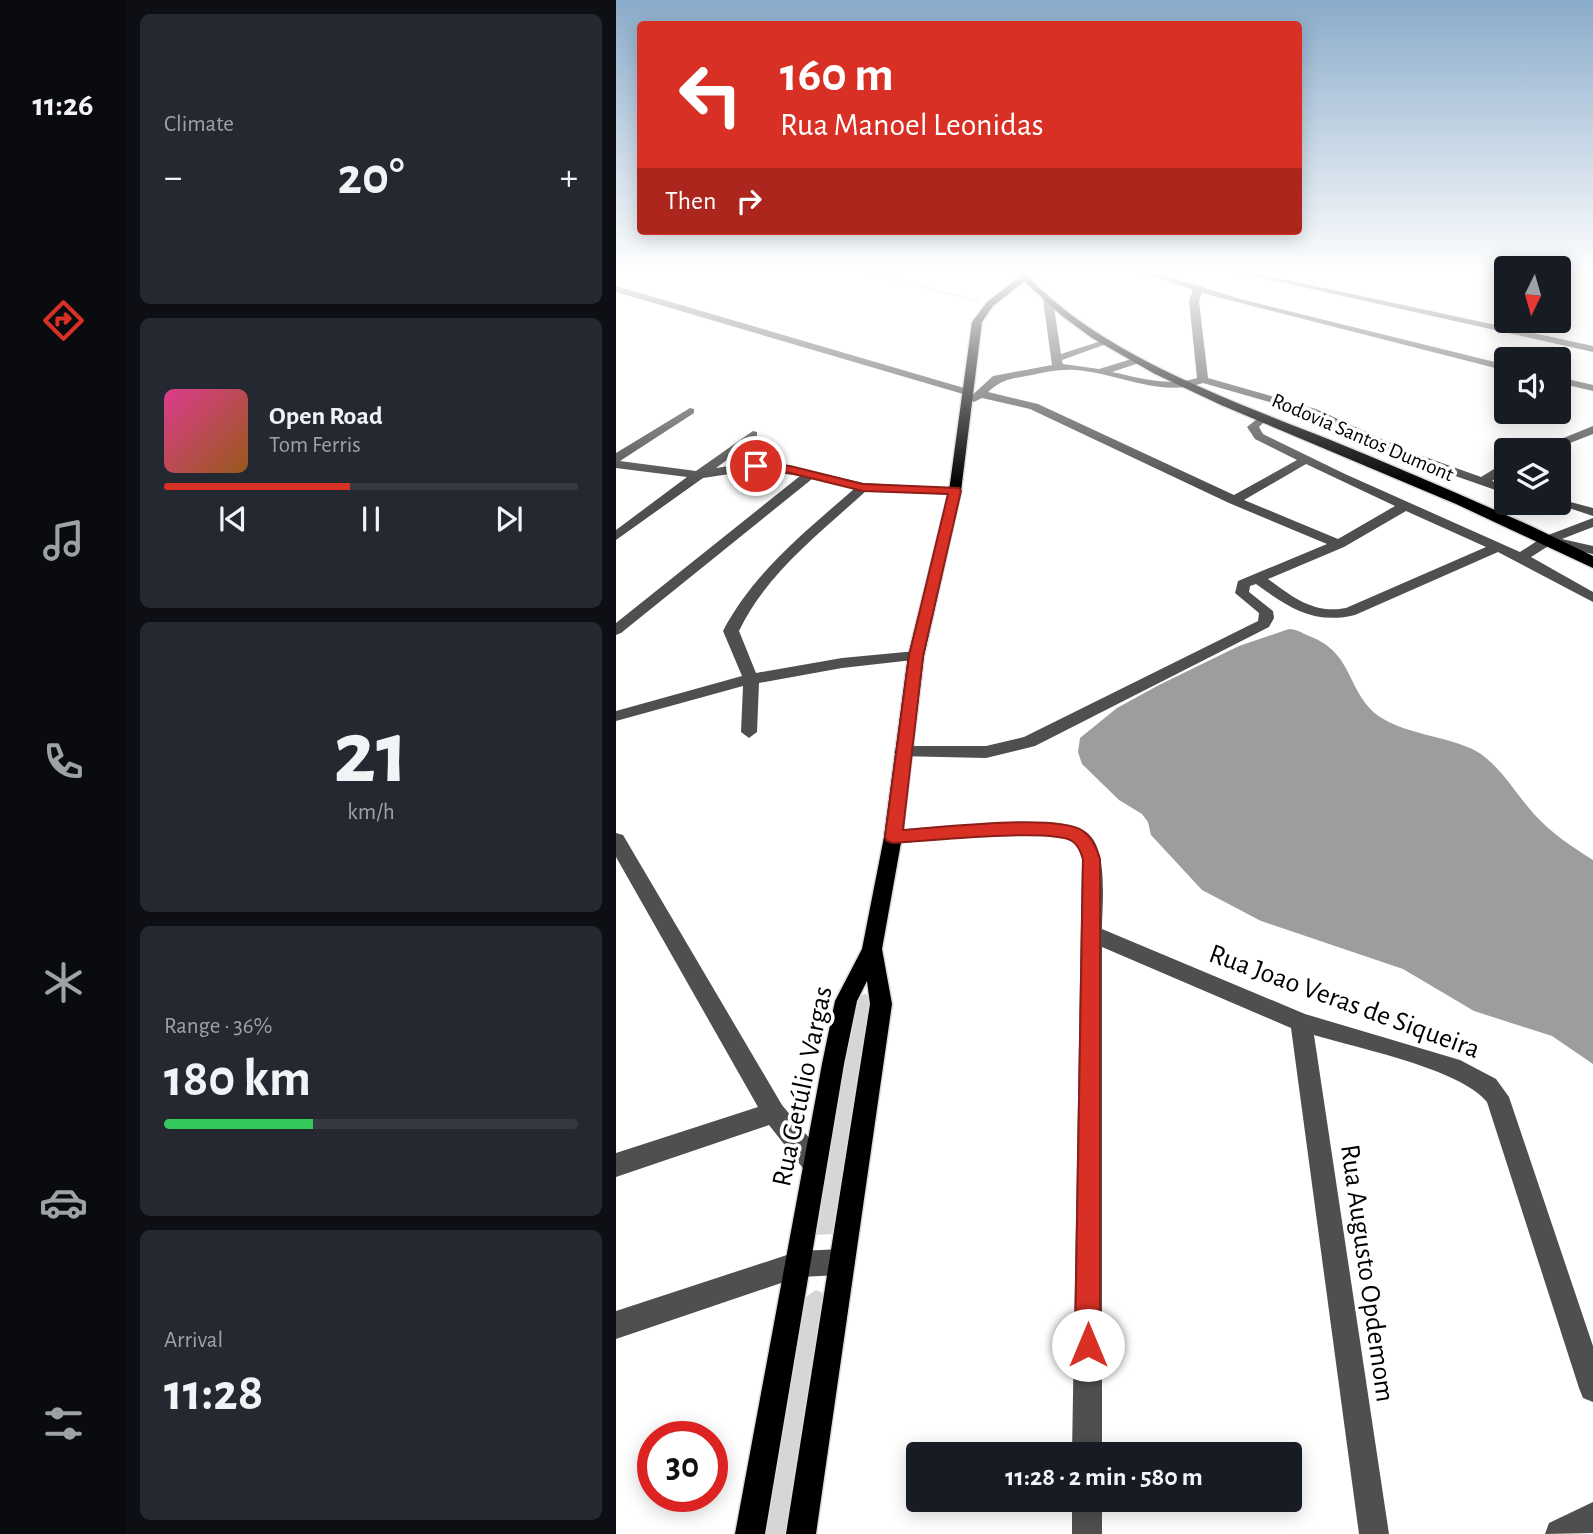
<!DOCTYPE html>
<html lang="en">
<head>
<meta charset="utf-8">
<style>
	body { margin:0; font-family:"Alegreya Sans",sans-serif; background:#242831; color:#f1f3f6; height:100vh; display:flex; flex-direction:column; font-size:26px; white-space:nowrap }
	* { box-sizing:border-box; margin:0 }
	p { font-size:23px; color:#9ea1a6 }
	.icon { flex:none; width:38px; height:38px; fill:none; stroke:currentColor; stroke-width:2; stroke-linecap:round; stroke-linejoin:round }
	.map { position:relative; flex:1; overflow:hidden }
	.sheet { display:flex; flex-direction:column; gap:14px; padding:14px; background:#0d0f14; width:490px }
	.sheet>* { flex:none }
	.top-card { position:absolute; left:21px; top:21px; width:665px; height:214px; border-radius:7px; box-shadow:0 4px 18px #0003; background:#d93025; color:#fff; overflow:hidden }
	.needle { width:46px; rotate:185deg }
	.controls { position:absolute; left:878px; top:256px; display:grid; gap:14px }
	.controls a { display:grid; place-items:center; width:77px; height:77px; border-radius:7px; background:#171b24; box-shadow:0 4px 18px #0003; font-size:35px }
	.speed { position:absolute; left:21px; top:1421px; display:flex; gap:14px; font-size:35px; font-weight:700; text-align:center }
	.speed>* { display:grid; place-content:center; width:91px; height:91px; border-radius:50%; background:#171b24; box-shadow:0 4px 18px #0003; line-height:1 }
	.speed .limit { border:10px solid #d22; background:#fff; color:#111 }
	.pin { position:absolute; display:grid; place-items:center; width:60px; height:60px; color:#fff; margin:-30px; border:4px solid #fff; border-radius:50%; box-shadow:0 2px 7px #0007 }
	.me { position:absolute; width:77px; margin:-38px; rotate:0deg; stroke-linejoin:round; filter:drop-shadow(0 0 5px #0008) }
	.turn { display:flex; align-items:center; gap:24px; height:147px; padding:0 28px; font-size:32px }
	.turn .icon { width:91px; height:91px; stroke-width:2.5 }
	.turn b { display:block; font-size:49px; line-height:60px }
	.then { display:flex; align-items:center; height:66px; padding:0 28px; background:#0003; gap:14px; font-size:26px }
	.big { font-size:52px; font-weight:700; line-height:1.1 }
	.sheet .widget { flex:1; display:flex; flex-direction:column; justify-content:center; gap:10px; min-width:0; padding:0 24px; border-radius:10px; background:#242831 }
	.sheet .dial { align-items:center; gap:0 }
	.dial b { font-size:91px; line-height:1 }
	.song { display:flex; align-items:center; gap:21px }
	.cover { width:84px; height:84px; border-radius:10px; background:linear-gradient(135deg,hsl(330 70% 55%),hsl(30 70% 35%)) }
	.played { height:7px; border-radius:4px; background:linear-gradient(90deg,#d93025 45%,#363941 45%) }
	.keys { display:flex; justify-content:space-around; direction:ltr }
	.heat { display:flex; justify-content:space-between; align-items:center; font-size:38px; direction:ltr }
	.charge { height:10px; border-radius:5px; background:linear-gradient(90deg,#34c759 36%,#363941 0) }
	.trip { position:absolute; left:290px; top:1442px; width:396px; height:70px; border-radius:7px; background:#171b24; box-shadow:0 4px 18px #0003; font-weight:700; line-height:70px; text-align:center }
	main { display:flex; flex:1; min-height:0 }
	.tab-bar { display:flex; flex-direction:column; width:126px; justify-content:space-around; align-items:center; background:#090b0e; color:#9ea1a6 }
	.tab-bar .icon { width:49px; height:49px }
	.tab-bar .on { color:#d93025 }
	.tab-bar b { font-size:32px; color:#f1f3f6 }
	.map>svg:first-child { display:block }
	.green { fill:#d6d6d6 }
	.water { fill:#9d9d9d }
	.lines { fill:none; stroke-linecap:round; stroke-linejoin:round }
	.major-casing { stroke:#dbdbdb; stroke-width:3 }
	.highway-casing { stroke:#dbdbdb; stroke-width:3 }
	.path { stroke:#717171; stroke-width:2; stroke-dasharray:1 2; stroke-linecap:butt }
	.minor { fill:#4f4f4f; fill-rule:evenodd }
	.major { fill:#000; fill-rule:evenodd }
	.highway { fill:#000; fill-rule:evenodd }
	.route { fill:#d93025; stroke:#8d1f18; stroke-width:2 }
	.labels { text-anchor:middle; stroke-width:7; stroke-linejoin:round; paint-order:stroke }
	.far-street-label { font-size:21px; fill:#000; stroke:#fff }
	.near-street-label { font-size:28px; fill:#000; stroke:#fff }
</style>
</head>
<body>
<main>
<nav class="tab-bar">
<b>11:26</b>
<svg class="icon on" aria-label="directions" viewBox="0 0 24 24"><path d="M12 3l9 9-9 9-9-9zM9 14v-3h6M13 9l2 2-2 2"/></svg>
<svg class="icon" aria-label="music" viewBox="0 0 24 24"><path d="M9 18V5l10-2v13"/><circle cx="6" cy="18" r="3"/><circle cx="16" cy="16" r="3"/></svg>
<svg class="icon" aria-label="phone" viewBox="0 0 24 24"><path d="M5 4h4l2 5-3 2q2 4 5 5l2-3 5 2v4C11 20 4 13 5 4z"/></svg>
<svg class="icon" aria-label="climate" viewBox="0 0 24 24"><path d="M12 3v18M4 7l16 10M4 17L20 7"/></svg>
<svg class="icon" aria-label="car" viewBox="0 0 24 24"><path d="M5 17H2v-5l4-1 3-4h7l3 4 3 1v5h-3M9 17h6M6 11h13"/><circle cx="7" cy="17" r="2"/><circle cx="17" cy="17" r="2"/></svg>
<svg class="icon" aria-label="filters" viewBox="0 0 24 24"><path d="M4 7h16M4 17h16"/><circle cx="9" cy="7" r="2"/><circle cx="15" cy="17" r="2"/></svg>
</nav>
<section class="sheet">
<div class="widget"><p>Climate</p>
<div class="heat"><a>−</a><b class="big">20°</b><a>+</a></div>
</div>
<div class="widget">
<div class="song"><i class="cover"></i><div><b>Open Road</b><p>Tom Ferris</p></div></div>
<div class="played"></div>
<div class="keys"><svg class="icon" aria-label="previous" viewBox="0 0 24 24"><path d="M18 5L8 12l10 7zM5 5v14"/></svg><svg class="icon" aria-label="pause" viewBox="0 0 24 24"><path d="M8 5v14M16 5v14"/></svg><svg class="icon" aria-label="next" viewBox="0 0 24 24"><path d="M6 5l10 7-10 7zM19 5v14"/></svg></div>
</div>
<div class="widget dial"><b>21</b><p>km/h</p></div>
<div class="widget"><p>Range · 36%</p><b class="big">180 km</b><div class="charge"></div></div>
<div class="widget"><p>Arrival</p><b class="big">11:28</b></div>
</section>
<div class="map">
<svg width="977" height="1534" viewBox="0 0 977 1534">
	<rect width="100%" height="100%" fill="#fff"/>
	<!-- green -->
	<path class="green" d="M249 994 256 997 221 1222 216 1234 200 1235 236 999Z
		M200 1290 211 1295 175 1534H147L187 1299Z"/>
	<!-- water -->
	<path class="water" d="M673 629C681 629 686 633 693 636 740 654 729 692 764 717 793 736 840 737 865 754 888 771 899 793 918 814 934 832 956 847 977 860V1064L936 1036 858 1011 787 969 645 921 586 890 535 835 532 822 526 814 503 800 466 764 462 752 464 738 501 708 543 685 623 646Z"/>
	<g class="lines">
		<defs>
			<path id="major" d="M405 276 413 278 377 306 366 322 345 491 308 656 286 837 266 949 276 1004 200 1534H170L254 1004 251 981 241 1001 228 1064 149 1534H119L206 1064 219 1001 246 949 268 837 292 656 333 491 356 322 371 302Z"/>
			<path id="highway" d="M398 272H408C480 353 614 400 712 439 781 467 850 497 917 527L977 556V568L840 504 605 405 539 374 476 338 446 316Z"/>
		</defs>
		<!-- major casing -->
		<use href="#major" class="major-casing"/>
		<!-- highway casing -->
		<use href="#highway" class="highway-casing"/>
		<!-- path -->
		<path class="path" d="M247 272 362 301"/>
		<!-- minor -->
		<path class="minor" d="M524 272H537L628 300 891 365V371L586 293 583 301 592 378 700 409 790 450 865 477 891 461V471L876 481 891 486V494L782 456 692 413 587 383C542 398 504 373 459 370 444 369 430 372 416 375 396 379 387 378 372 392L422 404 618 495 681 460 639 439 631 427 646 415 652 418 643 427 647 434 729 474 904 552 927 537 977 518V527L946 539 977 546V554L934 545 915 557 977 592V602L882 552 739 615C698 625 672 607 640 584L634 586 633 592 657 611 658 618 653 627 419 746 370 758 281 756 278 752 287 746H370L408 737 642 621 643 613 619 593 622 581 711 544 613 503 414 409 366 398 358 402 352 399 377 376 436 365 427 300 432 297 437 300 445 354 491 339 496 342 446 360 447 364 483 369 522 357 527 360 526 362 496 372C524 378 553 387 581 378L573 301 577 290ZM690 464 779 506 722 539 628 500ZM790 511 870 547 730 608C697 614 677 597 652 579L728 547Z
			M619 272H634L977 346V352Z
			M0 286 355 390 357 392 347 394 0 292Z
			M943 377 977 385V391L943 383Z
			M74 408 78 409V413L4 461 80 471 137 431 141 432V438L100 468 140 462 160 463 247 483 344 488V494L339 495 250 491C204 533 150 574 123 631L140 673 226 658 300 651 308 656 306 659 226 668 143 683 141 732 133 738 125 732 127 686 0 721V711L126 676 107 631C137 573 190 531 238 489L196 479 5 633 0 635V623L184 476 140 470 87 478 0 540V530L71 477 0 468V453Z
			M977 426V434L936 450H918Z
			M943 499 977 508V516L935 502H943Z
			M426 822C440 823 458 824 470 832 493 848 486 904 486 929L689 1014 844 1060 880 1079 893 1097 977 1346V1402L967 1398 963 1388 871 1102C845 1069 741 1048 698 1035L773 1534H743L675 1028 486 947V1454H456L466 859C464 852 462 845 455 841 429 826 312 841 277 844L270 842 268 837 270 832 277 830 373 823Z
			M0 833 7 835 166 1105 208 1156 211 1164 208 1172 199 1176 190 1172 153 1125 0 1177V1153L142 1107 0 857Z
			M226 1249 235 1253 239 1262 235 1271 226 1275 183 1277 0 1339V1311L183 1251Z
			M456 1500H486V1534H456Z
			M977 1502V1533L929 1534 933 1523Z"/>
		<!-- major -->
		<use href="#major" class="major"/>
		<!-- highway -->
		<use href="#highway" class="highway"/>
	</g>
	<!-- sky -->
	<linearGradient id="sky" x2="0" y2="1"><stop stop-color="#8aabca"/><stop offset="0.56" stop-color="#fff"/><stop offset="1" stop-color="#fff" stop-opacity="0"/></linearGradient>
	<rect width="977" height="486" fill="url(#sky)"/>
	<!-- route -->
	<path class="route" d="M140 463 174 466 247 484 343 488 345 491 307 656 287 830C322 828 441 813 467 831 476 837 481 849 484 859V1345L481 1353 472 1357 463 1353 459 1345 467 859C465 852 461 844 456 841 436 828 307 841 277 843L271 841 269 837 293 656 332 494 247 491 174 473 136 468 135 466Z"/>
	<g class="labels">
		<!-- far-street labels -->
		<g class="far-street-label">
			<text transform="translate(747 437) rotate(23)" y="7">Rodovia Santos Dumont</text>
		</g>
		<!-- near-street labels -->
		<g class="near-street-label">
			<text transform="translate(729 1000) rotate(20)" y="10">Rua Joao Veras de Siqueira</text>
			<text transform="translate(185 1086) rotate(-78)" y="10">Rua Getúlio Vargas</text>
			<text transform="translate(753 1273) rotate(82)" y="10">Rua Augusto Opdemom</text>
		</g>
	</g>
</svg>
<div class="controls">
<a><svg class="needle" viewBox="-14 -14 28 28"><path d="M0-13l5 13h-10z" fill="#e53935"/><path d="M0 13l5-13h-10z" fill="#9ea1a6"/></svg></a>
<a><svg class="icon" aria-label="sound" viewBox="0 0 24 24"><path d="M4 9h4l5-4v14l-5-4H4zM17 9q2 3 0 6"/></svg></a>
<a><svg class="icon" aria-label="layers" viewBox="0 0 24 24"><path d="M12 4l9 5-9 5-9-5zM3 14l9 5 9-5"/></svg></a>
</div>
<div class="speed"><div class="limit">30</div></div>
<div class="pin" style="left:140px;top:466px;background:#d93025"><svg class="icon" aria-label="arrive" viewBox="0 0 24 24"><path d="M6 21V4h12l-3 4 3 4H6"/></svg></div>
<svg class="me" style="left:472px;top:1345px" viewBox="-20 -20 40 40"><circle r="19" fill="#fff"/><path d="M0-13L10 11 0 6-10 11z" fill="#d93025"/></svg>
<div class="trip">11:28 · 2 min · 580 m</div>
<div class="top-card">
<div class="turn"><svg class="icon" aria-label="left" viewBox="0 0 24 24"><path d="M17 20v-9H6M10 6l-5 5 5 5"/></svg><div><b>160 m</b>Rua Manoel Leonidas</div></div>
<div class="then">Then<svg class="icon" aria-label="right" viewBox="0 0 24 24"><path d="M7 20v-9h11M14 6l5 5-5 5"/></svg></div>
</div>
</div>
</main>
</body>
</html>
